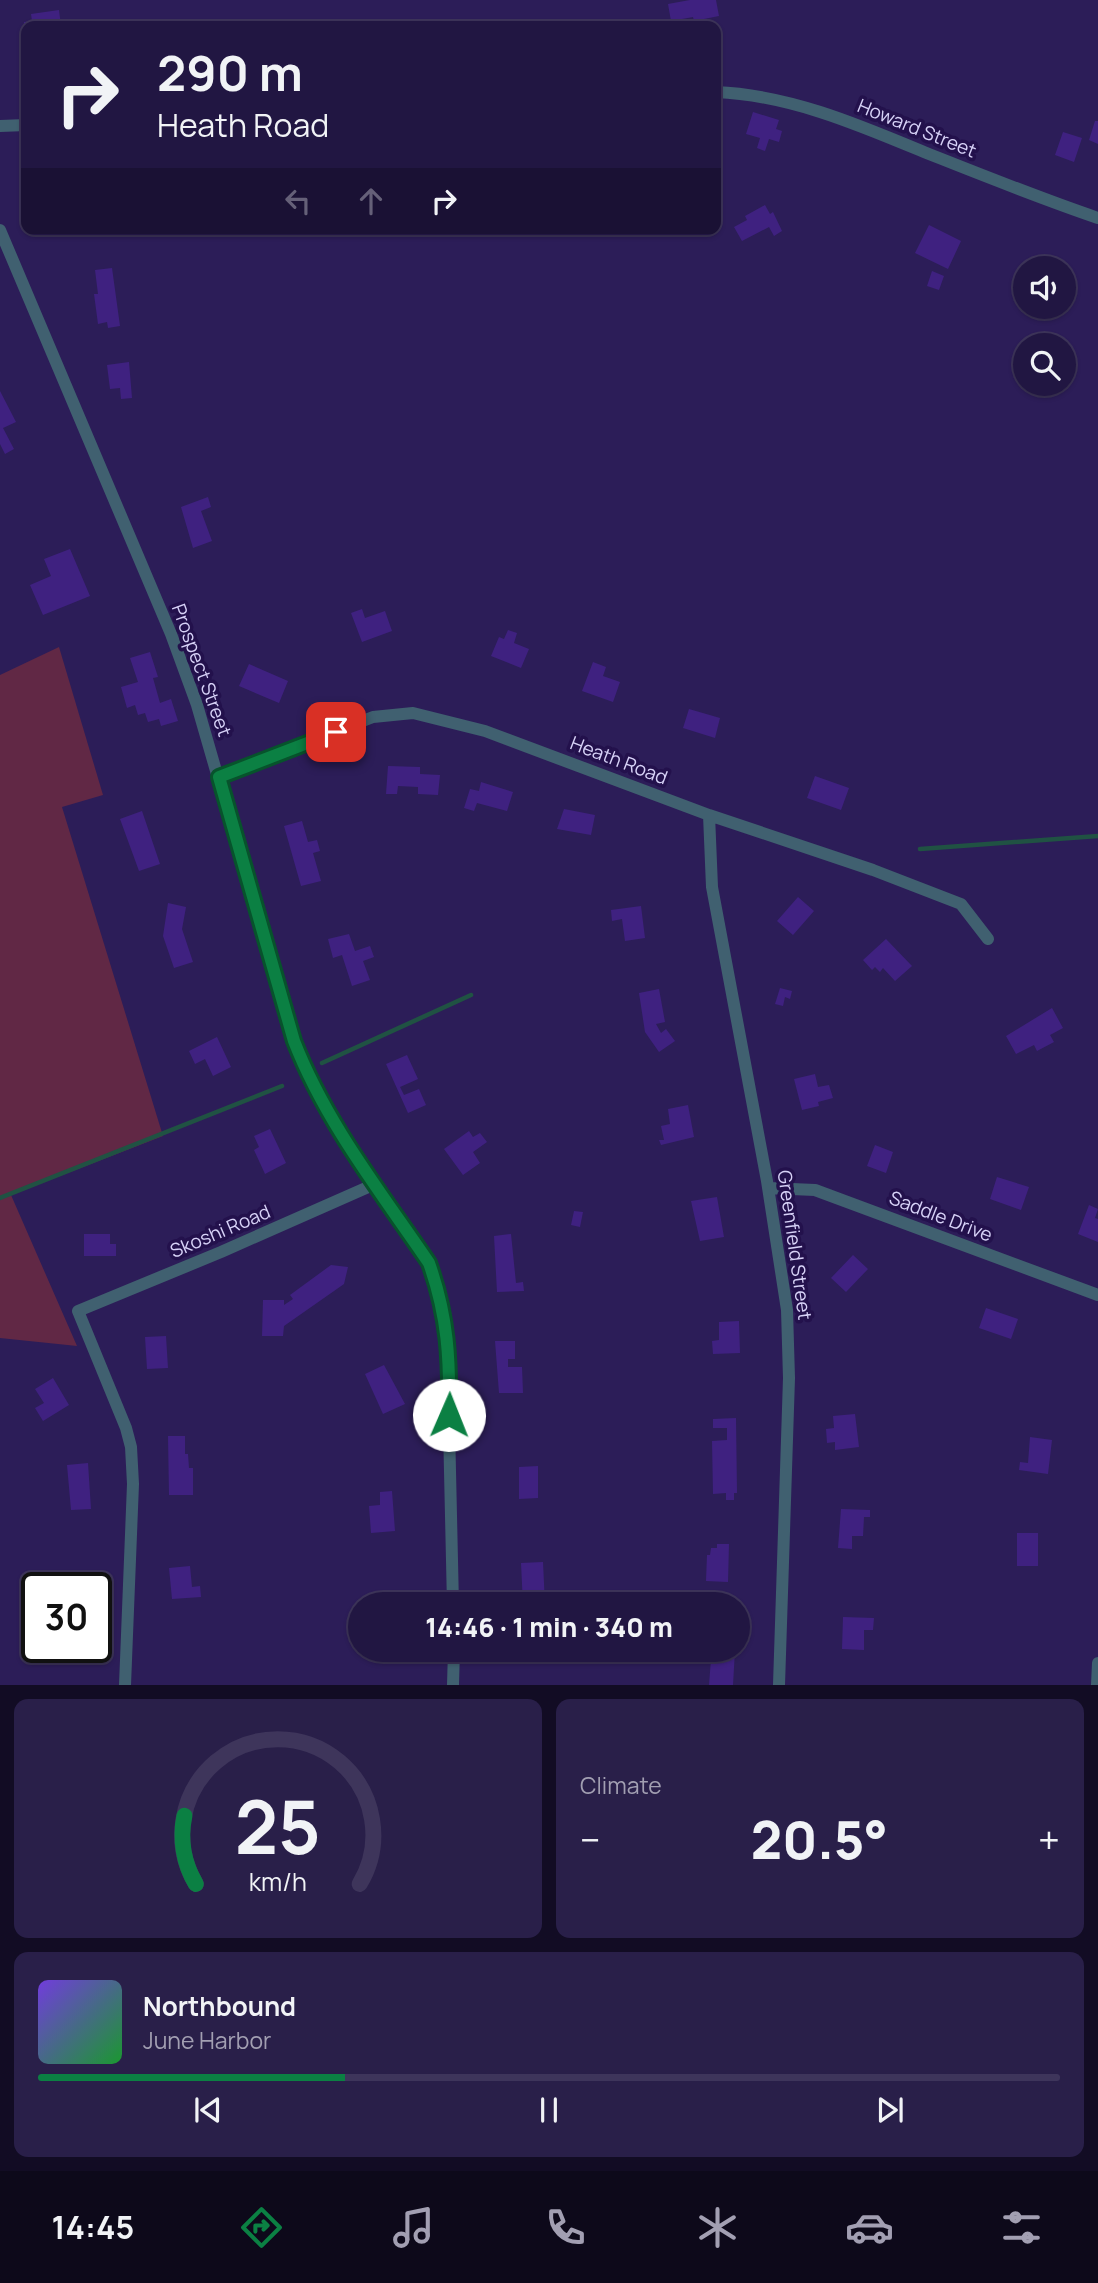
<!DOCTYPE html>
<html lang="en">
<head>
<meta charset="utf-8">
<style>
	body { margin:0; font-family:Manrope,sans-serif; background:#291f49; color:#f1f3f6; height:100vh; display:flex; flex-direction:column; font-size:26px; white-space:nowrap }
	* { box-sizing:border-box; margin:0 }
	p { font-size:23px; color:#a29fb2 }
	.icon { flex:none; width:38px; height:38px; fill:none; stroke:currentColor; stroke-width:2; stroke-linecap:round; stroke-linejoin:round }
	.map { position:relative; height:1685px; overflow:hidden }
	.panel { display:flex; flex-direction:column; gap:14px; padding:14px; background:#120c24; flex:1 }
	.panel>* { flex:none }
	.hud { position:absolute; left:21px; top:21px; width:700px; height:214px; border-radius:14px; box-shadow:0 2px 5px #0004,0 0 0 2px #3e355b; background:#211642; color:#f1f3f6; overflow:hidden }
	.buttons { position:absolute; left:1013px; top:256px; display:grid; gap:14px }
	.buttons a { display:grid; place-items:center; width:63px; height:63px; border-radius:50%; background:#211642; box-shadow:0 2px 5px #0004,0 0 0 2px #3e355b; font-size:35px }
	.speed { position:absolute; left:21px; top:1572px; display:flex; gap:14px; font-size:35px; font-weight:700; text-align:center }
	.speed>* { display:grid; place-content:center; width:91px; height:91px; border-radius:50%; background:#211642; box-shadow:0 2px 5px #0004,0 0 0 2px #3e355b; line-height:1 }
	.speed .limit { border:4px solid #111; border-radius:10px; background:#fff; color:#111 }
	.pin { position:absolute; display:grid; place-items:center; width:60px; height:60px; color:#fff; margin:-30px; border-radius:14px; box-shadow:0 4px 10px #0006 }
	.me { position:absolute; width:77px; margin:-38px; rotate:1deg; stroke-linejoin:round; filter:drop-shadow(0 0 5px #0008) }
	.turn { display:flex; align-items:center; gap:24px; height:147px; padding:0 21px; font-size:32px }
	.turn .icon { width:91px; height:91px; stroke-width:2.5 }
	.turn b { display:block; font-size:49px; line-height:60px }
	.lanes { display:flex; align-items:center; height:66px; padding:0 21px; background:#0003; justify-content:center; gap:35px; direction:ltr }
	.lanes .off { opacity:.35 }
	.big { font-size:52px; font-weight:800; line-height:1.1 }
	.panel .widget { flex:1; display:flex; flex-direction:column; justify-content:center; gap:10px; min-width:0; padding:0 24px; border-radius:14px; background:#291f49 }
	.panel .dial { align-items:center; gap:0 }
	.dial svg { height:182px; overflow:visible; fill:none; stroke:#3e355b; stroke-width:7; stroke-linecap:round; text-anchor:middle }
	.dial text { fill:#f1f3f6; stroke:none }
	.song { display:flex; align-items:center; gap:21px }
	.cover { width:84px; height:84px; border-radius:10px; background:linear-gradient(135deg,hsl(260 70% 55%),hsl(130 70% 35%)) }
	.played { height:7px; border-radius:4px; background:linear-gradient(90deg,#0b8043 30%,#3e355b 30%) }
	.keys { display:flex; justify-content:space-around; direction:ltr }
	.heat { display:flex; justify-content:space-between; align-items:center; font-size:38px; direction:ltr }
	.panel .tiles { flex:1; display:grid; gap:14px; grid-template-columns:1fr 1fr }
	.widget:last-child { grid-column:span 2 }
	.trip { position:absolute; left:348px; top:1592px; width:402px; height:70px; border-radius:35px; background:#211642; box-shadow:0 2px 5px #0004,0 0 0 2px #3e355b; font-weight:800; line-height:70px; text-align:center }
	.menu { display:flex; height:112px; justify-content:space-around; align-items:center; background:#0d091a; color:#a29fb2 }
	.menu .icon { width:49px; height:49px }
	.menu .on { color:#0b8043 }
	.menu b { font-size:32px; color:#f1f3f6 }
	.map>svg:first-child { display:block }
	.green { fill:#612845 }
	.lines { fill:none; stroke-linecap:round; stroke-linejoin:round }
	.stream { stroke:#205243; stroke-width:4.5 }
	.building { fill:#3f2180 }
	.street { stroke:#406070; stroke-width:12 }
	.route-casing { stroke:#07532c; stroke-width:18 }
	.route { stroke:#0b8043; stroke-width:12 }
	.labels { text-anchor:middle; stroke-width:7; stroke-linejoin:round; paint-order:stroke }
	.street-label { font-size:19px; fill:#d7d2f7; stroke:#23114c }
</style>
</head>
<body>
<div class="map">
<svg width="1098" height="1685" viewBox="0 0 1098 1685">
	<rect width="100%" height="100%" fill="#2c1d58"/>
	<!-- green -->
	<path class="green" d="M59 647 103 795 62 807 163 1136 11 1195 77 1346 0 1338V675Z"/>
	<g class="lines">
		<!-- stream -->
		<path class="stream" d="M920 849 1098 836
			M322 1063 471 995
			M0 1198 282 1086"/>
	</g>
	<!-- building -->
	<path class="building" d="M690 0H716L719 16 694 21 693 17 671 21 668 4Z
		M59 10 61 26H24V22L32 21 31 14Z
		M753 112 779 120 776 129 782 131 779 142 769 139 765 151 757 148 760 138 746 134Z
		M1095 121H1098V144L1089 140Z
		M1063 132 1082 138 1074 162 1055 155Z
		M765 205 770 214 773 212 782 231 774 236 769 227 742 241 734 227 747 220 745 216Z
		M929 225 961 241 948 269 915 253Z
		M112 268 120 326 108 328 107 322 98 324 94 294H98L95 270Z
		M932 271 944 276 939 290 927 286Z
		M129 362 132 398 121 399 120 388 110 389 107 365Z
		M0 391 16 422 3 428 14 449 5 454 0 444Z
		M208 497 211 507 201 511 212 541 193 548 181 507Z
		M70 549 90 596 43 615 30 585 51 576 44 559Z
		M362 609 365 618 385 611 392 631 362 642 351 613Z
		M508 630 517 633 514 643 529 649 521 668 491 656 499 637 504 639Z
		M150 652 158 677 153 678 160 703 171 699 178 721 161 726 159 719 148 722 145 713 138 715 135 705 127 708 121 687 138 682 130 658Z
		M593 662 606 667 603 676 620 682 613 702 582 691Z
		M249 664 288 681 279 703 239 686Z
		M689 709 720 718 715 738 683 728Z
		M388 766 420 767V774L440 775 438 795 418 794V787L398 786 397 794H386Z
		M815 776 849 788 841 810 807 798Z
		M481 782 513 792 507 811 477 803 474 811 464 808 470 789 479 791Z
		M564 809 595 815 591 835 557 829Z
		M142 811 160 864 139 871 120 819Z
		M302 821 308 842 317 840 320 851 313 853 321 881 301 886 284 826Z
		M798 897 814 911 793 935 777 921Z
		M168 903 186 907 182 929 193 962 174 968 163 936Z
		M641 906 645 938 625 941 622 919 612 921 611 910Z
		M349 934 355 951 370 946 374 957 363 961 370 980 352 986 342 955 333 958 328 939Z
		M886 939 912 966 895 981 883 968 880 972 875 967 872 970 863 960Z
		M780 988 792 991 790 999 785 997 783 1006 775 1004Z
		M659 989 665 1022 656 1024 661 1033 666 1029 675 1041 659 1052 645 1032 639 993Z
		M1052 1008 1063 1028 1050 1035 1054 1042 1037 1051 1034 1045 1016 1054 1006 1036Z
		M217 1037 231 1067 213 1076 205 1059 195 1064 189 1051Z
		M407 1055 418 1079 400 1087 404 1095 419 1089 426 1105 408 1113 386 1064Z
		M815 1074 818 1087 829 1085 833 1098 818 1102 819 1106 802 1110 794 1079Z
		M688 1105 694 1137 661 1145 659 1140H664L661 1126 670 1124 668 1109Z
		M270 1129 286 1163 265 1174 254 1150 259 1147 254 1136Z
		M469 1131 473 1137 480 1133 487 1142 473 1152 480 1163 463 1175 444 1149Z
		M875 1145 893 1152 886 1173 867 1166Z
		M997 1177 1029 1187 1021 1210 990 1199Z
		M717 1197 724 1237 700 1241 691 1201Z
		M1089 1205 1098 1209 1095 1218 1098 1219V1242L1078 1234Z
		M574 1211 583 1212 580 1227 571 1225Z
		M84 1234H110V1244H116V1256H84Z
		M511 1234 516 1283 523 1282 524 1291 497 1292 494 1236Z
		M853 1255 868 1269 846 1292 831 1278Z
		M331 1265 348 1267 344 1284 284 1326 283 1336H262L263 1300H284V1305L293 1299 290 1295Z
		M986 1308 1018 1319 1011 1339 979 1328Z
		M739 1321 740 1353 713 1354 712 1341 719 1340V1322Z
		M166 1336 168 1368 147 1369 145 1337Z
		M495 1341H515V1359H508V1367H522L523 1393H499Z
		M384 1365 405 1404 383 1414 365 1374Z
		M53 1378 69 1405 43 1421 35 1408 44 1403 35 1389Z
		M855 1414 859 1447 835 1450V1442L827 1443 826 1429 834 1428 833 1416Z
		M736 1418 737 1493H734V1500H726V1493L713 1494 712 1441 727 1440V1428H713V1419Z
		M168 1436H185V1454H188L189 1468H193V1495H169Z
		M1030 1437 1052 1440 1048 1474 1019 1470 1020 1462 1028 1463Z
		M88 1463 91 1509 71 1510 67 1465Z
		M538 1466V1498L519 1499V1467Z
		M392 1491 395 1531 371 1533 369 1506 380 1505V1492Z
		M841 1509 870 1510V1517H864L863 1536H852V1549L838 1548Z
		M1017 1533H1038V1566H1017Z
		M717 1544H729L728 1582 706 1581 707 1555H710L711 1548H717Z
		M543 1562 545 1605H523L521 1563Z
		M190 1566 192 1587 200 1586 201 1597 172 1599 169 1568Z
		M81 1575 83 1587H61L60 1578Z
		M843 1617 874 1618 873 1630H864V1650L842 1649Z
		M372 1650H392L390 1658 371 1655Z
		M714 1650H735L733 1685H709L711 1659 724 1660V1653H714Z"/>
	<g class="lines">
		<!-- street -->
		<path class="street" d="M716 92C789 95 857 124 924 152 982 175 1039 198 1098 218
			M0 126 26 125
			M0 230 171 634 197 705 294 1041C326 1123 380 1191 429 1263L445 1312 447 1337 453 1605
			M219 777 373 717 413 713 485 731 709 815 873 870 961 904 988 939
			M709 815 712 887 767 1181 787 1310 789 1378 779 1685
			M768 1188 815 1190 1098 1295
			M125 1685 133 1484 131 1447 126 1428 78 1311 221 1252 375 1184
			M453 1685 454 1650
			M1097 1685 1098 1663"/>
	</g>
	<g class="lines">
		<defs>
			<path id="route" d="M336 732 219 777 294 1041C326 1123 380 1191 429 1263 448 1317 450 1359 449 1415"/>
		</defs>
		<!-- route casing -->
		<use href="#route" class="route-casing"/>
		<!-- route -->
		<use href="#route" class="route"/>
	</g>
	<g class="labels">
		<!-- street labels -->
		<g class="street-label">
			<text transform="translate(917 128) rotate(22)" y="7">Howard Street</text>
			<text transform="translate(202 670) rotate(70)" y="7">Prospect Street</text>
			<text transform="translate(619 760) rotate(21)" y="7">Heath Road</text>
			<text transform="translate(941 1216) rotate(21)" y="7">Saddle Drive</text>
			<text transform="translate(220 1231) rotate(-23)" y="7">Skoshi Road</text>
			<text transform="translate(795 1245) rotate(82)" y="7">Greenfield Street</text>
		</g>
	</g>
</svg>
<div class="buttons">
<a><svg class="icon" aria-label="sound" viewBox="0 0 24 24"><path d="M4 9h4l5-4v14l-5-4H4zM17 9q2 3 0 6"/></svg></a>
<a><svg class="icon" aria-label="search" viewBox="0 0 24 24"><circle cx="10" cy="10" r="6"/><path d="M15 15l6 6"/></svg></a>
</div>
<div class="speed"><div class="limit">30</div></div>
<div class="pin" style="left:336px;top:732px;background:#d93025"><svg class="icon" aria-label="arrive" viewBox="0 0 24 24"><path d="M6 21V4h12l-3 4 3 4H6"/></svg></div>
<svg class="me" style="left:449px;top:1415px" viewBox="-20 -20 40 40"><circle r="19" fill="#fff"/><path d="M0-13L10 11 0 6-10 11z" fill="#0b8043"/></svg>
<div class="trip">14:46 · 1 min · 340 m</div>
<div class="hud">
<div class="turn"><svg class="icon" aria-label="right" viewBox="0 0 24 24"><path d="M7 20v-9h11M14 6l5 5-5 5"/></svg><div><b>290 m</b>Heath Road</div></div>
<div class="lanes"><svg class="icon off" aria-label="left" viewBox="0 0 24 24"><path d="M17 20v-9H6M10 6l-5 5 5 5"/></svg><svg class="icon off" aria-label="ahead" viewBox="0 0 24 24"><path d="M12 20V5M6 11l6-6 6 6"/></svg><svg class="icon" aria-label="right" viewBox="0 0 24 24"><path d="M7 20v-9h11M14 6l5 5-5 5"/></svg></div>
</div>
</div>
<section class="panel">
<div class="tiles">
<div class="widget dial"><svg viewBox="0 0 100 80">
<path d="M14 69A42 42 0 1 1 86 69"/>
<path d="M14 69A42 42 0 0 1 9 39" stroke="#0b8043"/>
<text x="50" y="56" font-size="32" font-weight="700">25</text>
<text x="50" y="72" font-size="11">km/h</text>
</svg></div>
<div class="widget"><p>Climate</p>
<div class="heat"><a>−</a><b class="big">20.5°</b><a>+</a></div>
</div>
<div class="widget">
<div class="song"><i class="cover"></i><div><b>Northbound</b><p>June Harbor</p></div></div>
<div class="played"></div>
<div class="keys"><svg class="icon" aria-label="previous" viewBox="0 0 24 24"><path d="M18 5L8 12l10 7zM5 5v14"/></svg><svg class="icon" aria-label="pause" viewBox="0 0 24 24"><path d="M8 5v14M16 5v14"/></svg><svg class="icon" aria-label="next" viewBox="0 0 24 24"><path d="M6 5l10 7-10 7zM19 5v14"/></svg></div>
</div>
</div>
</section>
<nav class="menu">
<b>14:45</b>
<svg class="icon on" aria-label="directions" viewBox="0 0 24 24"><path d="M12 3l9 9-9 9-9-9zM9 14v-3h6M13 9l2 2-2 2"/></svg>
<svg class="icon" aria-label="music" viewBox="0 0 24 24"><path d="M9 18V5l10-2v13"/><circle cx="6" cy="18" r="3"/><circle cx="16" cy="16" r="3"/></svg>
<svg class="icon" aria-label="phone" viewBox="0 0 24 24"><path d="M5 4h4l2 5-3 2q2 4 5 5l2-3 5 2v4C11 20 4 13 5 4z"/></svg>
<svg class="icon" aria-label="climate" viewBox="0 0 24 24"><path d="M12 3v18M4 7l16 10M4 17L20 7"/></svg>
<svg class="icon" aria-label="car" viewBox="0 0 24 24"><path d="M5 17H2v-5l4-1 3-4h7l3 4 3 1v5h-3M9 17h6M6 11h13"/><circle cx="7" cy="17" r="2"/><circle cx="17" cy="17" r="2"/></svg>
<svg class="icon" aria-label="filters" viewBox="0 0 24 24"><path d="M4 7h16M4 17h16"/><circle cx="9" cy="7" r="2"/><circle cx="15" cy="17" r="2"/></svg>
</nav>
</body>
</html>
